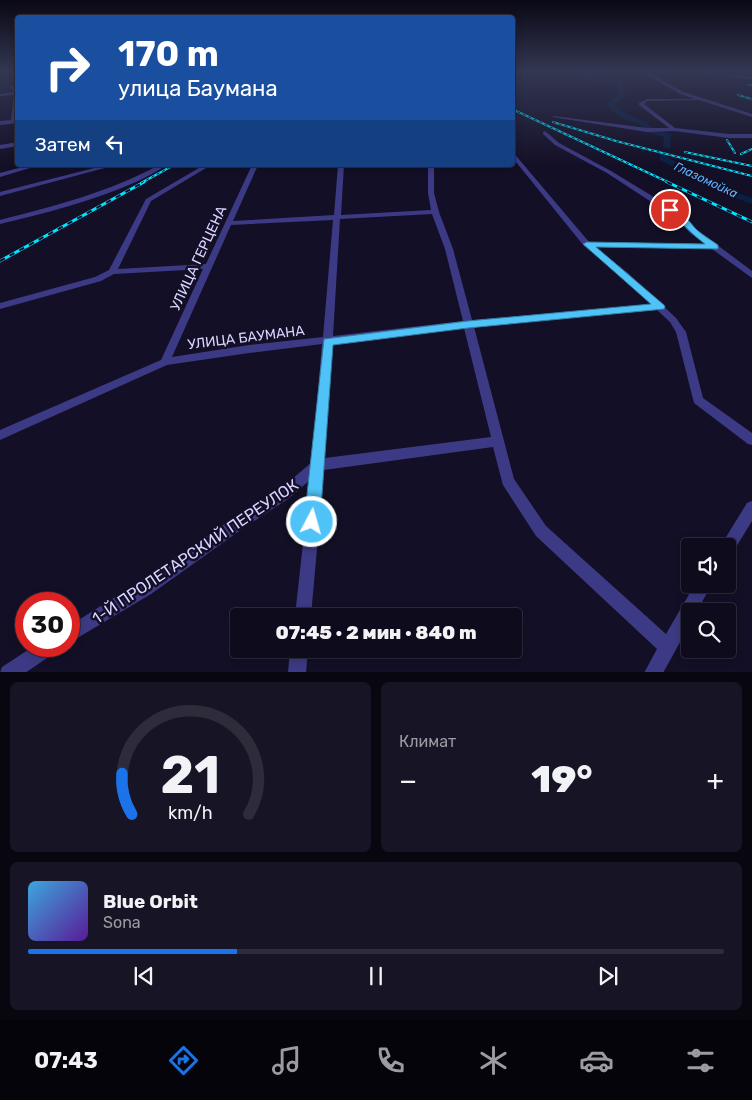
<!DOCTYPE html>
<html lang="ru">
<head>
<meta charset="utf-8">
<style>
	body { margin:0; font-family:Rubik,sans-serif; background:#171425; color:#f1f3f6; height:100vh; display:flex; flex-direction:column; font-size:19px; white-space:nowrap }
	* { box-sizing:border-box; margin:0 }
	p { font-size:16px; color:#9b9ba3 }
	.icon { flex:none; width:28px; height:28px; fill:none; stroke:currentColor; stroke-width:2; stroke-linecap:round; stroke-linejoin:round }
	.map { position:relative; height:672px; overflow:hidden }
	.details { display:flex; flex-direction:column; gap:10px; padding:10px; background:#08060f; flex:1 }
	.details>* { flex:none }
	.guide { position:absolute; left:15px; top:15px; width:500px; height:152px; border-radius:5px; box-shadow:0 2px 8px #0003,0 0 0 1px #2e2b3b; background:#1a4fa0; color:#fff; overflow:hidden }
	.buttons { position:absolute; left:681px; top:538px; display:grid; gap:10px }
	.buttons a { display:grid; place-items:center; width:55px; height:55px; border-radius:5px; background:#0e0b1c; box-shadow:0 2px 8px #0003,0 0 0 1px #2e2b3b; font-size:25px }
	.speed { position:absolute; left:15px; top:592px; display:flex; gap:10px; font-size:25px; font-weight:700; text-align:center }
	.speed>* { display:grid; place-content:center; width:65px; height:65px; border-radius:50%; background:#0e0b1c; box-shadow:0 2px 8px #0003,0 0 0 1px #2e2b3b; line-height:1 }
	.speed .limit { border:8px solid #d22; background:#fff; color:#111 }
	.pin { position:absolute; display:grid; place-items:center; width:42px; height:42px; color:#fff; margin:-21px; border:2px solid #fff; border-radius:50%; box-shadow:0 1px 5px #0007 }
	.me { position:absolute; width:55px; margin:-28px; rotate:6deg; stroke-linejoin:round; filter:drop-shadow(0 0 4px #0008) }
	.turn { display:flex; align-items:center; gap:18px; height:105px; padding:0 20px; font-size:22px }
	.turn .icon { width:65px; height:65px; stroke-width:2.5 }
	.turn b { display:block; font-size:35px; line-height:42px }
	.then { display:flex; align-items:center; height:48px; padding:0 20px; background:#0003; gap:10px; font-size:19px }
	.big { font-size:38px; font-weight:800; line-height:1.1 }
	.details .card { flex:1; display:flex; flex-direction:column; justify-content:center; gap:8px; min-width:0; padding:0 18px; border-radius:8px; background:#171425 }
	.details .dial { align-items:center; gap:0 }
	.dial svg { height:130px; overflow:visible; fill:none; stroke:#2e2b3b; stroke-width:7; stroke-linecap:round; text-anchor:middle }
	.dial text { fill:#f1f3f6; stroke:none }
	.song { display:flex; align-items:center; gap:15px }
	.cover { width:60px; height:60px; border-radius:8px; background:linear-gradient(135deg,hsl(200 70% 55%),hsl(270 70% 35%)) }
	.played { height:5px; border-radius:2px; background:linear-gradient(90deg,#1a73e8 30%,#2e2b3b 30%) }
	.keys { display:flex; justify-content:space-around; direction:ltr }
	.heat { display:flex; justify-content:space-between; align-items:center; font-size:28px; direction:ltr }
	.details .tiles { flex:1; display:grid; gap:10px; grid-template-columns:1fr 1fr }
	.card:last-child { grid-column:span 2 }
	.trip { position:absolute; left:230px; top:608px; width:292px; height:50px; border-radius:5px; background:#0e0b1c; box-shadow:0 2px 8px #0003,0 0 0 1px #2e2b3b; font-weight:800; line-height:50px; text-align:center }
	.menu { display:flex; height:80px; justify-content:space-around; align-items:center; background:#06040b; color:#9b9ba3 }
	.menu .icon { width:35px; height:35px }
	.menu .active { color:#1a73e8 }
	.menu b { font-size:22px; color:#f1f3f6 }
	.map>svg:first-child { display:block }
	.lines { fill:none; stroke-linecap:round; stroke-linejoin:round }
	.river { fill:#0a1f44; fill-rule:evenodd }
	.minor { fill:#3d3a85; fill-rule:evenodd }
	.rail-far1-casing { stroke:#00e5ff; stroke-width:2 }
	.rail-casing { stroke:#00e5ff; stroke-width:3 }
	.rail-far1 { stroke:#130f26; stroke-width:1; stroke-dasharray:3; stroke-linecap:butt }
	.rail { stroke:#130f26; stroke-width:2; stroke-dasharray:5.5; stroke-linecap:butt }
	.route { fill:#4fc3f7; stroke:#337fa1 }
	.labels { text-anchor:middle; stroke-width:5; stroke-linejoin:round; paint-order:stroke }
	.far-water-label { font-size:12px; font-style:italic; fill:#62b6ff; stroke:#130f26 }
	.street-label { font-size:14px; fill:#d9d4ff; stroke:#130f26 }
	.near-street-label { font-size:16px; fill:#d9d4ff; stroke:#130f26 }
</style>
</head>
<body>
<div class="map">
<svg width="752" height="673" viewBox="0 0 752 673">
	<rect width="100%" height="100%" fill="#130f26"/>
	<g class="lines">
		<!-- river -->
		<path class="river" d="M584 72H592V74L588 75 621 82 626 96 613 104C623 115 648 120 653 129L671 134 670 149 663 147 664 137 647 132C643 123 630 122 622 118 615 114 610 109 606 103L620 95 617 84 596 82 580 76V74Z
			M660 152H666L667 157 725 188 752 198V204L719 192 660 160Z"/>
		<!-- minor -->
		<path class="minor" d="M597 72H617L598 74Z
			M642 72H647L684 92 752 114V117L699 100 648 101 644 104 675 128 729 134H752V138H729L674 131 647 132 552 117 554 116 647 128H669L639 105V103L647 99H695L680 94Z
			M688 72 752 77V79L690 73Z
			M10 86H12L18 91 16 120H18V123L0 125V121L11 120 14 95 0 96V94L14 92Z
			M545 131 559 143 611 171 685 216 696 229 752 271V278L712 249 595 247 628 273 676 318 686 332 703 398 752 433V445L748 444 694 403 676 332 670 322 657 310 474 327 514 479 546 526 666 634 695 584H712L697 611H690V624L663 673H644L657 649 536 536 503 485 493 447 324 470 311 616H295L310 480 288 499 245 527 151 594 69 643V626L139 582 235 517 278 491 312 462 322 344 249 353 167 365 0 440V430L161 360 203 269 114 274 101 281 0 309V303L95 277 109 270 146 199 204 165H211L151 201 118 269 206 264 252 165H258L233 221 334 215 338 165H344L341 215 431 210 428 193V165H434V193L439 212 453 249 472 320 651 305 622 277 584 246 512 157V151L589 242 706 244 690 233 679 220 607 173 555 145 543 134V132ZM432 214 445 249 463 321 333 336 340 219ZM333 220 323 337 249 345 172 357 231 225ZM464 328 491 437 325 458 332 343Z
			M18 142V146L0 149V145Z
			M30 165H40L0 177V173Z
			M106 165H116L0 196V192Z
			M159 165H166C157 172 146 177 136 182 93 201 46 213 0 224V220C55 206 109 192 159 165Z
			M752 501V521L733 552 728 554V546H721L723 542 747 503Z
			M34 646H58L56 652 25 673H0L2 667Z
			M290 649H308L306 673H288Z"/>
		<defs>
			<path id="rail-far1" d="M749 85H752
				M738 95 752 99
				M512 109 670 183
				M553 122 616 141 752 176
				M727 140 735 153
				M685 152 752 166
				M741 154 752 149
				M141 183 174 165"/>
			<path id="rail" d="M667 182 752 222
				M0 261 144 182"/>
		</defs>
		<!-- rail-far1 casing -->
		<use href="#rail-far1" class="rail-far1-casing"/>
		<!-- rail casing -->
		<use href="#rail" class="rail-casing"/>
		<!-- rail-far1 -->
		<use href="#rail-far1" class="rail-far1"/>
		<!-- rail -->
		<use href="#rail" class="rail"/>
	</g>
	<!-- sky -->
	<linearGradient id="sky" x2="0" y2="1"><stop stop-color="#0a0815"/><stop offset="0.43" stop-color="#333752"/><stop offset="1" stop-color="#333752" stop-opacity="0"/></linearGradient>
	<rect width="752" height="166" fill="url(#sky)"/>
	<!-- route -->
	<path class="route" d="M667 208C681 206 689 223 698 231 704 236 711 240 718 245V249L596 247 664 305 665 307 664 309 468 328 333 345 320 522 318 527 312 530 306 527 304 522 324 339 468 321 651 304 583 244 587 242 705 244C691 234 681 221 667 211Z"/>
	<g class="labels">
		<!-- far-water labels -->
		<g class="far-water-label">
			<text transform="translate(706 180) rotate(25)" y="4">Глазомойка</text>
		</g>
		<!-- street labels -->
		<g class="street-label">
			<text transform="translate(198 258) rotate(-65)" y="5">УЛИЦА ГЕРЦЕНА</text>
			<text transform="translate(246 337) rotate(-7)" y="5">УЛИЦА БАУМАНА</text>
		</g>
		<!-- near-street labels -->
		<g class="near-street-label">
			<text transform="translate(195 551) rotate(-34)" y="6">1-Й ПРОЛЕТАРСКИЙ ПЕРЕУЛОК</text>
		</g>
	</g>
</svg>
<div class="buttons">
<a><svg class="icon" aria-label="sound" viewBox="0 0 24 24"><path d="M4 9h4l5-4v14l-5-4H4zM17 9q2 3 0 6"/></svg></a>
<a><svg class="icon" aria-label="search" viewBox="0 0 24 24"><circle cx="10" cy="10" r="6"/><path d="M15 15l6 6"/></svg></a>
</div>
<div class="speed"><div class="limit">30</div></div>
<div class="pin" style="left:670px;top:210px;background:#d93025"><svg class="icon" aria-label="arrive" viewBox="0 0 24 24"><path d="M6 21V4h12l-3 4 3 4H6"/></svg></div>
<svg class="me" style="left:312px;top:522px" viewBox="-20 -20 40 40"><circle r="17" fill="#4fc3f7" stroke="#fff" stroke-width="3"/><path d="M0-11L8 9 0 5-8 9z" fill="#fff"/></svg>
<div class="trip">07:45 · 2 мин · 840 m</div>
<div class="guide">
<div class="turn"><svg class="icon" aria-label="right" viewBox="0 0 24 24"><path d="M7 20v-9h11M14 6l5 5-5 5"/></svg><div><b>170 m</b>улица Баумана</div></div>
<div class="then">Затем<svg class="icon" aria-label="left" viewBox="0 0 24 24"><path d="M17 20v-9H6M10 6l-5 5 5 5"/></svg></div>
</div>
</div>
<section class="details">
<div class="tiles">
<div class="card dial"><svg viewBox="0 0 100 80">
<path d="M14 69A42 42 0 1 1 86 69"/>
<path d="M14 69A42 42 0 0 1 8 44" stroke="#1a73e8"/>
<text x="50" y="56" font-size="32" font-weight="700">21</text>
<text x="50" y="72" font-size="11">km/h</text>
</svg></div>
<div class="card"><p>Климат</p>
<div class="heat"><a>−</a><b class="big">19°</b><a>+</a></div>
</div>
<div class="card">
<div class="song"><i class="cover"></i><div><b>Blue Orbit</b><p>Sona</p></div></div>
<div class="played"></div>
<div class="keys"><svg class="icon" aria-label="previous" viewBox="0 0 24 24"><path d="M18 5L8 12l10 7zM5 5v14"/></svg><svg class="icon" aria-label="pause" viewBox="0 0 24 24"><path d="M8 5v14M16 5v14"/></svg><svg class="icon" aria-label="next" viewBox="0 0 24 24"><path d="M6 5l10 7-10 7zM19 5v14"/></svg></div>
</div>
</div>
</section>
<nav class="menu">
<b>07:43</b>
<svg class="icon active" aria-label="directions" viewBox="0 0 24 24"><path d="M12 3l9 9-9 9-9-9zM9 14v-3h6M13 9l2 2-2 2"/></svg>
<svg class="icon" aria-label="music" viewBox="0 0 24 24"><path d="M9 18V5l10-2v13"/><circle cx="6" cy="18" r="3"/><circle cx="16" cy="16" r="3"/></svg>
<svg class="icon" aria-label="phone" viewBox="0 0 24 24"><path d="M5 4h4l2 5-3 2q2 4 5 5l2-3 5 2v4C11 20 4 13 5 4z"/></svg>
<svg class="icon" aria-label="climate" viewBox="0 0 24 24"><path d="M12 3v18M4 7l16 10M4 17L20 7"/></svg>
<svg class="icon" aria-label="car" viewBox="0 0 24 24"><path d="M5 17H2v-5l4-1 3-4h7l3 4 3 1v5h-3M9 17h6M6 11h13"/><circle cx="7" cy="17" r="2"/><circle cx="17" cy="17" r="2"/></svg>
<svg class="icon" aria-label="filters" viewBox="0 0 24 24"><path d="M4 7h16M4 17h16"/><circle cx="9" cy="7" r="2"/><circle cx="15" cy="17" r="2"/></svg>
</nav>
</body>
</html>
